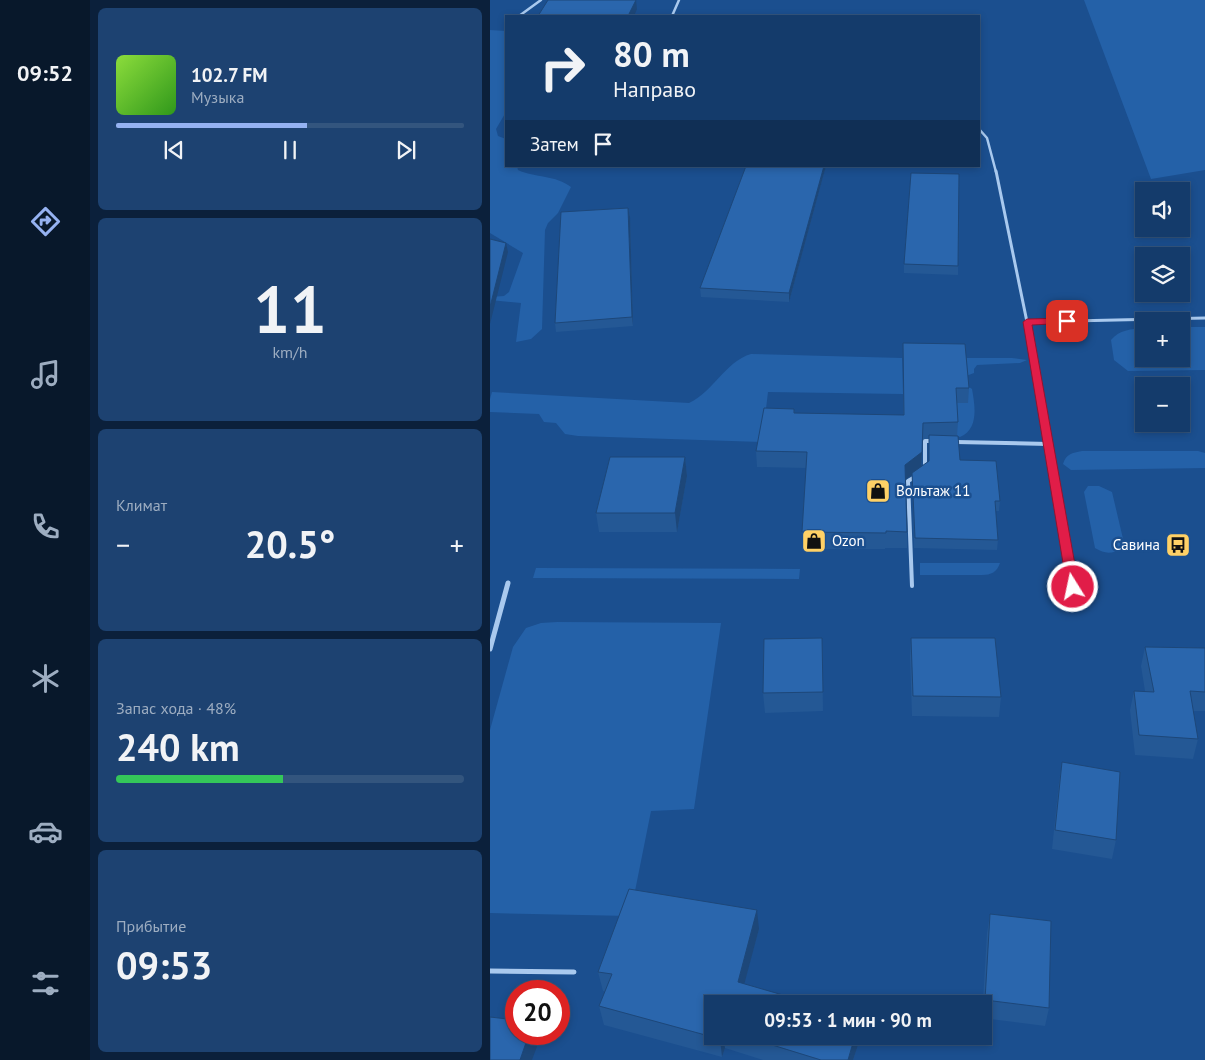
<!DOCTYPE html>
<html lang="ru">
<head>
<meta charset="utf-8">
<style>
	body { margin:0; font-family:"PT Sans",sans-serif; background:#1d4271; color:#f1f3f6; height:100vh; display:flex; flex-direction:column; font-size:19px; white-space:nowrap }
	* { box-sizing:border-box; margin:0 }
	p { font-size:16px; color:#9dadc1 }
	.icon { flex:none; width:28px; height:28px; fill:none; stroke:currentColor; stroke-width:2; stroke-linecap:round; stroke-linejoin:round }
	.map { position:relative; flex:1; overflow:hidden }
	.drawer { display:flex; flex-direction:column; gap:8px; padding:8px; background:#0b203b; width:400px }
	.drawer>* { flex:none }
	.top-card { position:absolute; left:15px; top:15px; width:475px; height:152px; border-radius:0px; box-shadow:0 2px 8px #0003,0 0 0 1px #33557e; background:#143b6b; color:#f1f3f6; overflow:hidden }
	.controls { position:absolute; left:645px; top:182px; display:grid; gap:10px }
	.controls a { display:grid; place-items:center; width:55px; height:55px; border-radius:0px; background:#143b6b; box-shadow:0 2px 8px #0003,0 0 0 1px #33557e; font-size:25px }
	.speed { position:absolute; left:15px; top:980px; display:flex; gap:10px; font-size:25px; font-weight:700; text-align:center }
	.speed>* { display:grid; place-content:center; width:65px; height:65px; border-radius:50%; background:#143b6b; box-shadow:0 2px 8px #0003,0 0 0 1px #33557e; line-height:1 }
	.speed .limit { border:8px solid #d22; background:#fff; color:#111 }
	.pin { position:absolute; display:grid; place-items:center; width:42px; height:42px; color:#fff; margin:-21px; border-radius:10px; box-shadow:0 2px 8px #0006 }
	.me { position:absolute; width:55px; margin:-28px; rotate:350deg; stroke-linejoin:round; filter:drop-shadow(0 0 4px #0008) }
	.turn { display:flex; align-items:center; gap:18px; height:105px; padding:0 25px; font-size:22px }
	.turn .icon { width:65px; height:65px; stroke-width:2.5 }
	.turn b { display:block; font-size:35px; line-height:42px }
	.then { display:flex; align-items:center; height:48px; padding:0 25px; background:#0003; gap:10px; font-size:19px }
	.big { font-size:38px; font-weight:700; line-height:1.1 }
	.drawer .tile { flex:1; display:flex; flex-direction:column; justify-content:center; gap:8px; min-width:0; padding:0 18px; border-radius:8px; background:#1d4271 }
	.drawer .dial { align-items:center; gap:0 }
	.dial b { font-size:65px; line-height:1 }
	.song { display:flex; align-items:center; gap:15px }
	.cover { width:60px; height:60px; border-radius:8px; background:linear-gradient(135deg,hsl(90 70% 55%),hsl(110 70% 35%)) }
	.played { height:5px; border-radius:2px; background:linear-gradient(90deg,#95b2f1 55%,#33557e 55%) }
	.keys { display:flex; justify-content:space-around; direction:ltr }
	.heat { display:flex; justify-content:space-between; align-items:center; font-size:28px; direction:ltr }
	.charge { height:8px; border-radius:4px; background:linear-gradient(90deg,#34c759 48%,#33557e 0) }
	.trip { position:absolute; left:214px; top:995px; width:288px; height:50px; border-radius:0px; background:#143b6b; box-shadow:0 2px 8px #0003,0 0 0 1px #33557e; font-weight:700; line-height:50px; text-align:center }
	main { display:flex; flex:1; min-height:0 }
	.menu { display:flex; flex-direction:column; width:90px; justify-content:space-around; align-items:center; background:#08182b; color:#9dadc1 }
	.menu .icon { width:35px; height:35px }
	.menu .active { color:#95b2f1 }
	.menu b { font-size:22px; color:#f1f3f6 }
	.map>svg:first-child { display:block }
	.green { fill:#2461a8 }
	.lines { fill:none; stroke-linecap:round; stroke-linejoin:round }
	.lane-far3 { stroke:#a9c9ee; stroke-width:2.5 }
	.lane-far2 { stroke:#a9c9ee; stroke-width:3 }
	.lane-far1 { stroke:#a9c9ee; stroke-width:4 }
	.lane { stroke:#a9c9ee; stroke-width:5 }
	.street { stroke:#a9c9ee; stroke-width:5 }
	.wall { fill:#245895; fill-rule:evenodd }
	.shaded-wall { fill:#1d4779 }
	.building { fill:#2a66ad; stroke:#1d4779 }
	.route { fill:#e11d48; stroke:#92132f }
	.labels { text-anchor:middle; stroke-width:5; stroke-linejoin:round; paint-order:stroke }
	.poi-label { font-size:15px; fill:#fff; stroke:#1b4f8f; text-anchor:start }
</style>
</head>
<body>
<main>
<nav class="menu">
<b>09:52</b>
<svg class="icon active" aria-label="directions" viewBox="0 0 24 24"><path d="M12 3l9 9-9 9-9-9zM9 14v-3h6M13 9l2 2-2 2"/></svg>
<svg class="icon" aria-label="music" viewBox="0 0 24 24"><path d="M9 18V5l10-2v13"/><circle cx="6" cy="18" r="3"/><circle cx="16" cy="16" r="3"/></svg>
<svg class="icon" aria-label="phone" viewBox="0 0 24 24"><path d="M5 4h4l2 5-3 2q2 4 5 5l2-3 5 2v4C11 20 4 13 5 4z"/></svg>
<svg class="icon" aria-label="climate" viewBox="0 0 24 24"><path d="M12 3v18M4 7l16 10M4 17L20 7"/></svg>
<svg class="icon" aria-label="car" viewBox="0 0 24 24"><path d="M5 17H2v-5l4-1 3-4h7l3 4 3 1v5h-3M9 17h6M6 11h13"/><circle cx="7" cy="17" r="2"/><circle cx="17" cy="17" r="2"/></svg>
<svg class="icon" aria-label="filters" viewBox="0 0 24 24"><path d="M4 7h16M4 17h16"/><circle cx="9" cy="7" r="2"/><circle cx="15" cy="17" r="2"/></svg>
</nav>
<section class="drawer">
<div class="tile">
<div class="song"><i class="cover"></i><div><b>102.7 FM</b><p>Музыка</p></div></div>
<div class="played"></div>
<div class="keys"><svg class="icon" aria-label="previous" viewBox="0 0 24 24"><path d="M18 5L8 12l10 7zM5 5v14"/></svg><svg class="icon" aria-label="pause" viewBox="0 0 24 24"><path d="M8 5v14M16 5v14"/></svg><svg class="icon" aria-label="next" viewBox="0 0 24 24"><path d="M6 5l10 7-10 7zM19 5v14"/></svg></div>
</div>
<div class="tile dial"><b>11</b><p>km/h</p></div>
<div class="tile"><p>Климат</p>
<div class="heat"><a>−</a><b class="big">20.5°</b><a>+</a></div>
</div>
<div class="tile"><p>Запас хода · 48%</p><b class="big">240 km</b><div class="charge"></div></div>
<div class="tile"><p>Прибытие</p><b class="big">09:53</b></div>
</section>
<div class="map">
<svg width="715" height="1060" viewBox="0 0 715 1060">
	<rect width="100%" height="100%" fill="#1b4f8f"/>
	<!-- green -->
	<path class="green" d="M594 0H715V170L661 179Z
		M0 30 16 31V112L6 129 8 136 16 139V166H27L28 170C45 178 66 175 81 187L68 213 58 223 55 230 52 329 41 339 26 342 31 303 0 300V297L14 296 19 292 33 253 0 233Z
		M691 327H715V370L638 371 624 360 621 340C629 330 641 329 654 328V359H691Z
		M261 354 412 358 413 394 278 392 272 442 88 436 75 434 66 423 54 422 49 414 0 412V399L2 392 199 403C223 392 236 361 261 354Z
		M476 358H522L537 360 530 363 487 365 484 369V373L476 376Z
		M476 385 482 389C485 406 489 429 470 437L467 436 463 403Z
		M592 451H708L715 453V468L581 470 573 464C576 454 582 453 592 451Z
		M598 486H609L622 492 634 543 632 549C621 554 615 554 605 548L594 492Z
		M430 563H510C507 572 501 575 492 575H430Z
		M46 568 310 569 309 579 43 578Z
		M67 622 231 623 204 809 161 811 140 916 0 913V730L23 647 36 628 51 623Z"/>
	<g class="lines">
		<!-- lane-far3 -->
		<path class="lane-far3" d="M29 16 51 0
			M182 16 189 0
			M489 129 497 138 506 172"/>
		<!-- lane-far2 -->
		<path class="lane-far2" d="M506 171 537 322 550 395
			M537 322 715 318"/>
		<!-- lane-far1 -->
		<path class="lane-far1" d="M550 394 583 587
			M466 442 559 444
			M435 468V441H444
			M422 586 418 481 425 477"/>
		<!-- lane -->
		<path class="lane" d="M0 971 84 972"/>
		<!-- street -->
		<path class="street" d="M0 649 18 583"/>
	</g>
	<!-- wall -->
	<path class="wall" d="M256 166H336L299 302 211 297 210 288Z
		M138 208 140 217 143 326 66 332 65 323Z
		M414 264 468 266V275L414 273Z
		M413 343 479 388 478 403H467L468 422 467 436 470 460 510 501 509 511H506L508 540 507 550 424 548 422 475 415 480 417 532V548H395V549H312V532L316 468 267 467 266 451 304 409 305 413 413 415ZM432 439H439V462L431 467Z
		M195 457 197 476 187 532H109L106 513Z
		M332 638 333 711 275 713 273 693Z
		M421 638 511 697 509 717 422 716 420 657Z
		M655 647 715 648V711H703L708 739 703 759 645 755 640 710 644 691H655L651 666Z
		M572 762 626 840 622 859 562 849 569 782Z
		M500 914 559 1008 555 1026 492 1018 497 933Z
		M269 929 254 983 222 1004V1036H371L363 1060H273L235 1048 232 1057 114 1025 109 1006 115 991H113L108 972Z"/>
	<!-- shaded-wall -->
	<path class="shaded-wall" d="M146 0 147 9 144 16H138Z
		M334 166H336L299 302V293Z
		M138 208 140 217 143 326 142 317Z
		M16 243 18 252 0 324V307Z
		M432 452 431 468 414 481 415 465Z
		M195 457 197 476 187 532 185 513Z
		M267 910 269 929 250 1000 248 982Z
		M39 1034H46L49 1041 42 1060H30Z
		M231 1036H233L235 1048 232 1057 230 1039Z
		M365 1036H371L363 1060H358Z"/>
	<!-- building -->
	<path class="building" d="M58 0H146L138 16H48Z
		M256 166H334L299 293 210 288Z
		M421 173 469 174 468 266 414 264Z
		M138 208 142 317 65 323 71 212Z
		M0 239 16 243 0 307Z
		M413 343 475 344 479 388H466L468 422 433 423 432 452 415 465 417 532 396 531V533L312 532 317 452 266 451 274 408 304 409V413L414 415Z
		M439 435 468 436 470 460 506 461 510 501H505L508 540 425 538 422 473 439 461Z
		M120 457H195L185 513H106Z
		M332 638 333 692 273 693 274 639Z
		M421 638H505L511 697 423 696Z
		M655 647 715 648V692L700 691 708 739 649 735 644 691 664 692Z
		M572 762 630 772 626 840 565 830Z
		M139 889 267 910 248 982 324 1004H222V1036H231L230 1039 109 1006 122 974 108 972Z
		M500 914 561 921 559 1008 495 1000Z
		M0 1017 26 1020V1034H39L30 1060H0Z
		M253 1036H365L358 1060H331Z"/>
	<!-- route -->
	<path class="route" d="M577 318 580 319V323L542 325 589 587 583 591 577 587 533 322 537 319Z"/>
	<!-- icons -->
	<defs>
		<symbol id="shop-square" viewBox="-11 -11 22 22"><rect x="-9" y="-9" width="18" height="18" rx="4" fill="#ffd166" stroke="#1b4f8f"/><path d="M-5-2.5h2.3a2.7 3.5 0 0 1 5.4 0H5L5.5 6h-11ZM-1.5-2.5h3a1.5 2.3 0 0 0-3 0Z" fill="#111"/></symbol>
		<symbol id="bus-square" viewBox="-11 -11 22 22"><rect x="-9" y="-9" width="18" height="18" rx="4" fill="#ffd166" stroke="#1b4f8f"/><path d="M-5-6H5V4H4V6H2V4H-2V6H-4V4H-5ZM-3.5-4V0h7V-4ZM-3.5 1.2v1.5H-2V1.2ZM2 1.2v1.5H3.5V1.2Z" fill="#111"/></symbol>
	</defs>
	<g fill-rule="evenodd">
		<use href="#shop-square" x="374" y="477" width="28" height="28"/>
		<use href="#shop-square" x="310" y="527" width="28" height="28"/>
		<use href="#bus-square" x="674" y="531" width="28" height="28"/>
	</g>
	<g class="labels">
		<!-- poi labels -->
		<g class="poi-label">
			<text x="406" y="496">Вольтаж 11</text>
			<text x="342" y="546">Ozon</text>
			<text x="670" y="550" text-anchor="end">Савина</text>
		</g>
	</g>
</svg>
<div class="controls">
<a><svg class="icon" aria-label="sound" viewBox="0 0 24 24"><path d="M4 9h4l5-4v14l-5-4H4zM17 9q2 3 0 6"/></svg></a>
<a><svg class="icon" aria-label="layers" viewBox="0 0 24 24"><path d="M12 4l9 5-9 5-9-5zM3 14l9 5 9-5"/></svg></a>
<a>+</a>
<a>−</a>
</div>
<div class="speed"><div class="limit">20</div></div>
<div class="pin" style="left:577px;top:321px;background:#d93025"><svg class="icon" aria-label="arrive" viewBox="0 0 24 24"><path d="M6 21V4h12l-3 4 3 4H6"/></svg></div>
<svg class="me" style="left:583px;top:587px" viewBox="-20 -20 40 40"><circle r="17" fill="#e11d48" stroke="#fff" stroke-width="3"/><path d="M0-11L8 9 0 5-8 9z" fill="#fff"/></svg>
<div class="trip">09:53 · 1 мин · 90 m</div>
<div class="top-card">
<div class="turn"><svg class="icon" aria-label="right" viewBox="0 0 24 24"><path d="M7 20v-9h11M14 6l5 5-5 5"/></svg><div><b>80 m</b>Направо</div></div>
<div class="then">Затем<svg class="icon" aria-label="arrive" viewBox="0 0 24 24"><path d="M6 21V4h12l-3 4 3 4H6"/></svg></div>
</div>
</div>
</main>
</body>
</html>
